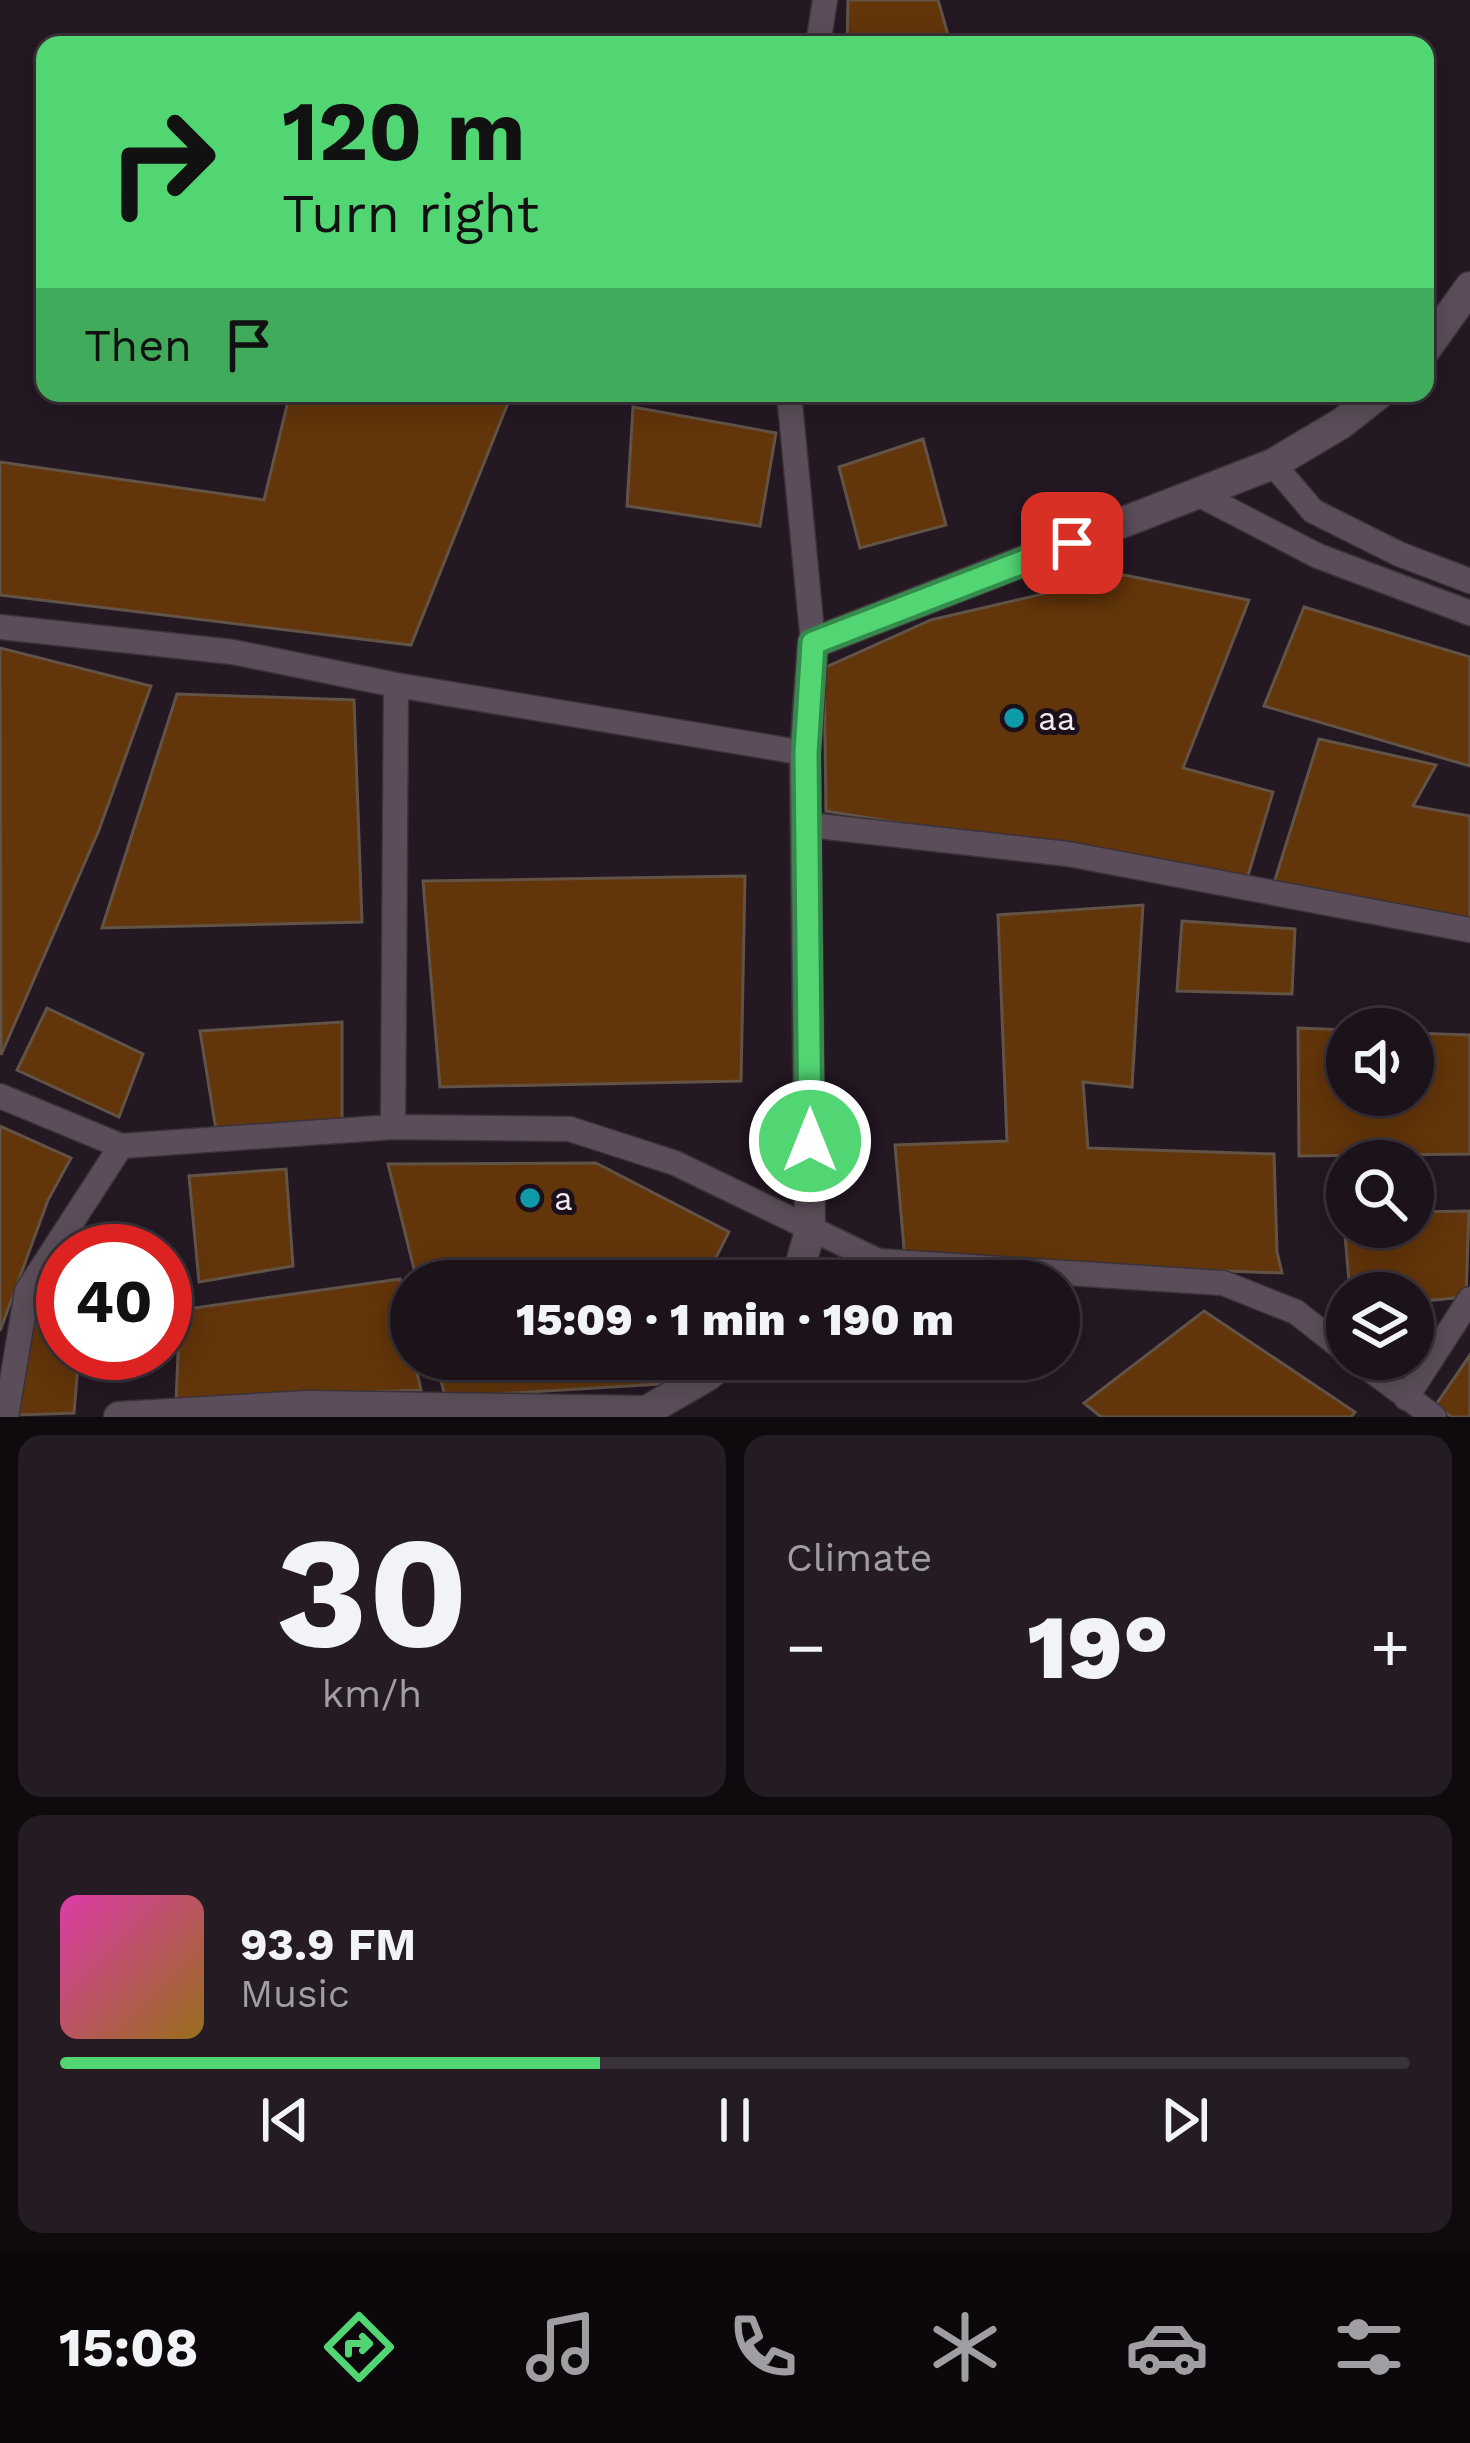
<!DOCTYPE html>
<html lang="en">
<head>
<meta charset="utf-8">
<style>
	body { margin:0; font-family:"Work Sans",sans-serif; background:#241b23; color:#f1f3f6; height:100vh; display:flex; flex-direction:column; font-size:45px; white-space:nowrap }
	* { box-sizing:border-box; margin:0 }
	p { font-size:39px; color:#a09ea2 }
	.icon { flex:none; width:66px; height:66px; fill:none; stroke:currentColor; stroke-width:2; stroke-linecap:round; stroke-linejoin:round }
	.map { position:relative; height:1417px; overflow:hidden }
	.sheet { display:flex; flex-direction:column; gap:18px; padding:18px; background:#0f0a0e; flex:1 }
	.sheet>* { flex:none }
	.guide { position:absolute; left:36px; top:36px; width:1398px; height:366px; border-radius:24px; box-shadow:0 6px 30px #0003,0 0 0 3px #393239; background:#52d673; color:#111; overflow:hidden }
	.tools { position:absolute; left:1326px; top:1008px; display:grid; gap:24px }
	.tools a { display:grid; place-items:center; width:108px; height:108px; border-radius:50%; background:#1b121a; box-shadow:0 6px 30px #0003,0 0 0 3px #393239; font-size:60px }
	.speed { position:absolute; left:36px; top:1224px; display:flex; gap:24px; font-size:60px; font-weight:700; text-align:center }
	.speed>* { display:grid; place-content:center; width:156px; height:156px; border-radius:50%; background:#1b121a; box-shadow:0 6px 30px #0003,0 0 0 3px #393239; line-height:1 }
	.speed .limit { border:18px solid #d22; background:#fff; color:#111 }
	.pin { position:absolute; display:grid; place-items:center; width:102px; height:102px; color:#fff; margin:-51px; border-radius:24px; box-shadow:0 6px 18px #0006 }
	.me { position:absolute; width:132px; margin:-66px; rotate:0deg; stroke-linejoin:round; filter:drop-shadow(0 0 9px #0008) }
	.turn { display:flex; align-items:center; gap:42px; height:252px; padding:0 48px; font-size:54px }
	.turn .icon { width:156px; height:156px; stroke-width:2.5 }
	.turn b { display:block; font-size:84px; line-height:102px }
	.then { display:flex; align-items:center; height:114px; padding:0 48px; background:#0003; gap:24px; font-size:45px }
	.big { font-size:90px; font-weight:800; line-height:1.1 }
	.sheet .card { flex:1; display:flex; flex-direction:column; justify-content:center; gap:18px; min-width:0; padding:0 42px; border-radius:24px; background:#241b23 }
	.sheet .dial { align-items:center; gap:0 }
	.dial b { font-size:156px; line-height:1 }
	.song { display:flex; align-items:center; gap:36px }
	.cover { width:144px; height:144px; border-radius:18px; background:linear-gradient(135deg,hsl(320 70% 55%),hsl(40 70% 35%)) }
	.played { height:12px; border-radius:6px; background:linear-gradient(90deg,#52d673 40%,#393239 40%) }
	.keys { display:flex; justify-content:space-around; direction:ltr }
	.heat { display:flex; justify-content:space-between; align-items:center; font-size:66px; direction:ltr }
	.sheet .tiles { flex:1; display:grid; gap:18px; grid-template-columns:1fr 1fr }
	.card:last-child { grid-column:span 2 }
	.trip { position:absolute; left:390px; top:1260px; width:690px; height:120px; border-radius:60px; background:#1b121a; box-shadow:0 6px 30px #0003,0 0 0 3px #393239; font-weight:800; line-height:120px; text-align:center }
	.dock { display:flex; height:192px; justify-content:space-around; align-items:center; background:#0b070a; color:#a09ea2 }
	.dock .icon { width:84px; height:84px }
	.dock .active { color:#52d673 }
	.dock b { font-size:54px; color:#f1f3f6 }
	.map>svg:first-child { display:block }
	.building { fill:#63350a; stroke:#625347; stroke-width:3 }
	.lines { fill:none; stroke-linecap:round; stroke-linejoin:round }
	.minor-casing { stroke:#3b323a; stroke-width:27 }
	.tertiary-casing { stroke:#3b323a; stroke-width:33 }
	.minor { stroke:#5b4e5a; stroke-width:24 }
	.tertiary { stroke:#5b4e5a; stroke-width:30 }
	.route-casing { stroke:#358b4b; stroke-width:30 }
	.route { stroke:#52d673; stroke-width:21 }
	.culture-dot { fill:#0f9aa8; stroke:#1a0f1a; stroke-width:4.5 }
	.labels { text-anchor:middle; stroke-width:10; stroke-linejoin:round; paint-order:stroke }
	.poi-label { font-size:33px; fill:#f1e9f0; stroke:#1a0f1a; text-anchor:start }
</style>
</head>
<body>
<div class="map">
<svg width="1470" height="1417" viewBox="0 0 1470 1417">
	<rect width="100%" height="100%" fill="#241823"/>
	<!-- building -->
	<path class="building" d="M848 0H938L951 45H847Z
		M290 393H512L411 645 0 595V462L264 500Z
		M633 407 776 433 760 526 627 506Z
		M923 439 946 525 860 548 839 467Z
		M1124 575 1249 600 1183 768 1273 792 1247 879 826 811 824 668 931 620Z
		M1304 607 1470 657V766L1264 706Z
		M0 648 151 686 99 830 1 1055Z
		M177 694 354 700 362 922 102 928Z
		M1319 739 1436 765 1413 806 1470 816V920L1273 886Z
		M745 876 741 1081 440 1087 423 881Z
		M1143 905 1132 1087 1083 1082 1088 1148 1274 1154 1277 1252 1282 1273 905 1259 895 1145 1007 1141 998 915Z
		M1182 921 1295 929 1292 994 1177 991Z
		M47 1008 143 1054 119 1117 17 1070Z
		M342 1022V1119L216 1130 200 1031Z
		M1298 1028 1347 1030V1095H1413V1033L1470 1035V1154L1299 1156Z
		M0 1126 71 1158 48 1200 0 1331Z
		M596 1163 729 1232 704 1281H417L388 1164Z
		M286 1169 293 1266 199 1282 189 1176Z
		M1469 1211 1466 1297 1413 1302V1293H1350L1343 1212H1347V1227H1413V1212Z
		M63 1262V1353H79L74 1413 16 1415 32 1302Z
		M400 1279 411 1359H414L421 1390 176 1401 180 1310Z
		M1204 1311 1355 1412 1351 1417H1101L1084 1403Z
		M1470 1355V1417H1452L1435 1406Z
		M436 1359H663L654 1378 662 1384 445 1397Z"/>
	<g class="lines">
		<defs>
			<path id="minor" d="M818 45 825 0
				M789 393 813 643
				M1273 464 1313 511 1399 554 1470 581
				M1198 494 1318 556 1470 613
				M0 627 233 652 396 685 805 753
				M809 825 1068 854 1470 930
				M0 1096 121 1146 393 1127 570 1129 675 1163 878 1261 1223 1283 1296 1312 1347 1352
				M393 1127 396 685
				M1356 1359 1434 1417
				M1406 1398 1470 1299
				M6 1417 27 1291 121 1146"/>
			<path id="tertiary" d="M1425 350 1470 287
				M796 1281 810 1231 805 753 813 643 1273 464 1342 423 1380 393
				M119 1417 306 1406 645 1411
				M636 1417 707 1376 728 1359"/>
		</defs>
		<!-- minor casing -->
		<use href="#minor" class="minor-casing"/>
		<!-- tertiary casing -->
		<use href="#tertiary" class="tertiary-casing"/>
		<!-- minor -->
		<use href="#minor" class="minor"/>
		<!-- tertiary -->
		<use href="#tertiary" class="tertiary"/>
	</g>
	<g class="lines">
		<defs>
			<path id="route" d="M810 1141 806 753 813 643 1072 543"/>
		</defs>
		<!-- route casing -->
		<use href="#route" class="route-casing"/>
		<!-- route -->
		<use href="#route" class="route"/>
	</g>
	<!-- markers -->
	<g class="culture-dot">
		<circle cx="1014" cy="718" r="12"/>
		<circle cx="530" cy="1198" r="12"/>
	</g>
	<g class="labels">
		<!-- poi labels -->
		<g class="poi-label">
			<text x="1038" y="730">aa</text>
			<text x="554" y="1210">a</text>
		</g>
	</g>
</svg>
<div class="tools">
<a><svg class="icon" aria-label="sound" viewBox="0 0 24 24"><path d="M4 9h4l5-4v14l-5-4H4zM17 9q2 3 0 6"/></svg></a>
<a><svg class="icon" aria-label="search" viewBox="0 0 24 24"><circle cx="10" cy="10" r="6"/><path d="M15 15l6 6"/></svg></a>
<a><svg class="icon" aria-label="layers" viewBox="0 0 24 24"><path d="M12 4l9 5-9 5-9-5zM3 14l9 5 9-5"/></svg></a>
</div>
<div class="speed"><div class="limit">40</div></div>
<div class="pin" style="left:1072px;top:543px;background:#d93025"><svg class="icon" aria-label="arrive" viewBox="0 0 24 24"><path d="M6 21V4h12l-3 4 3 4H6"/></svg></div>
<svg class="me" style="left:810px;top:1141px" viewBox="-20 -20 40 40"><circle r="17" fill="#52d673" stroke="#fff" stroke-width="3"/><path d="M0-11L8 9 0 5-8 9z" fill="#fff"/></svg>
<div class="trip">15:09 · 1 min · 190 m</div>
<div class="guide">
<div class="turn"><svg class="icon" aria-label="right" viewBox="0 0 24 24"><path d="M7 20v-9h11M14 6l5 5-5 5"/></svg><div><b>120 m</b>Turn right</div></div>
<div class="then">Then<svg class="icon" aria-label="arrive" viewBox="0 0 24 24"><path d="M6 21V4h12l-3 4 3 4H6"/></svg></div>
</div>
</div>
<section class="sheet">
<div class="tiles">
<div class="card dial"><b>30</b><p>km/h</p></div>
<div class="card"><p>Climate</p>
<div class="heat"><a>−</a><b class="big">19°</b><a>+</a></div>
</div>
<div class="card">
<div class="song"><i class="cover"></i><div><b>93.9 FM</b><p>Music</p></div></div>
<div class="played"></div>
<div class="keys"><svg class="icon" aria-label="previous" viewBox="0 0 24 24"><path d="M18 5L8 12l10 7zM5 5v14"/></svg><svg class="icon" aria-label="pause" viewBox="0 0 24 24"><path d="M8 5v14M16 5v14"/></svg><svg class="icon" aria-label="next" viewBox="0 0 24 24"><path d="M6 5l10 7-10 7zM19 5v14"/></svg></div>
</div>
</div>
</section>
<nav class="dock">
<b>15:08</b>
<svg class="icon active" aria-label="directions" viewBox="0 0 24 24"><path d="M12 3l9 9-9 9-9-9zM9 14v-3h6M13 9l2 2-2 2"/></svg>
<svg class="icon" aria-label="music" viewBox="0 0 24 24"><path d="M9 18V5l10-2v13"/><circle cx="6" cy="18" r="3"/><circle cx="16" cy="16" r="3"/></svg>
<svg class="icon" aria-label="phone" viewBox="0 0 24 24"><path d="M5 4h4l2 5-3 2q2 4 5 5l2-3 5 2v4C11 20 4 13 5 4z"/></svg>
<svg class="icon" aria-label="climate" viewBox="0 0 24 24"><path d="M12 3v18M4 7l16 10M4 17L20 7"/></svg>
<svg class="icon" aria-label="car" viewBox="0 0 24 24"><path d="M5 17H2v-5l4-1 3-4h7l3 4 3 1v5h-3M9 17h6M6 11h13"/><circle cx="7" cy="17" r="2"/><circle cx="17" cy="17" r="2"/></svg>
<svg class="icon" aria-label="filters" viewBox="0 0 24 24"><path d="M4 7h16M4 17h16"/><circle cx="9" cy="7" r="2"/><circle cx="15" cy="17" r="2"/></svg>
</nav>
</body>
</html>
